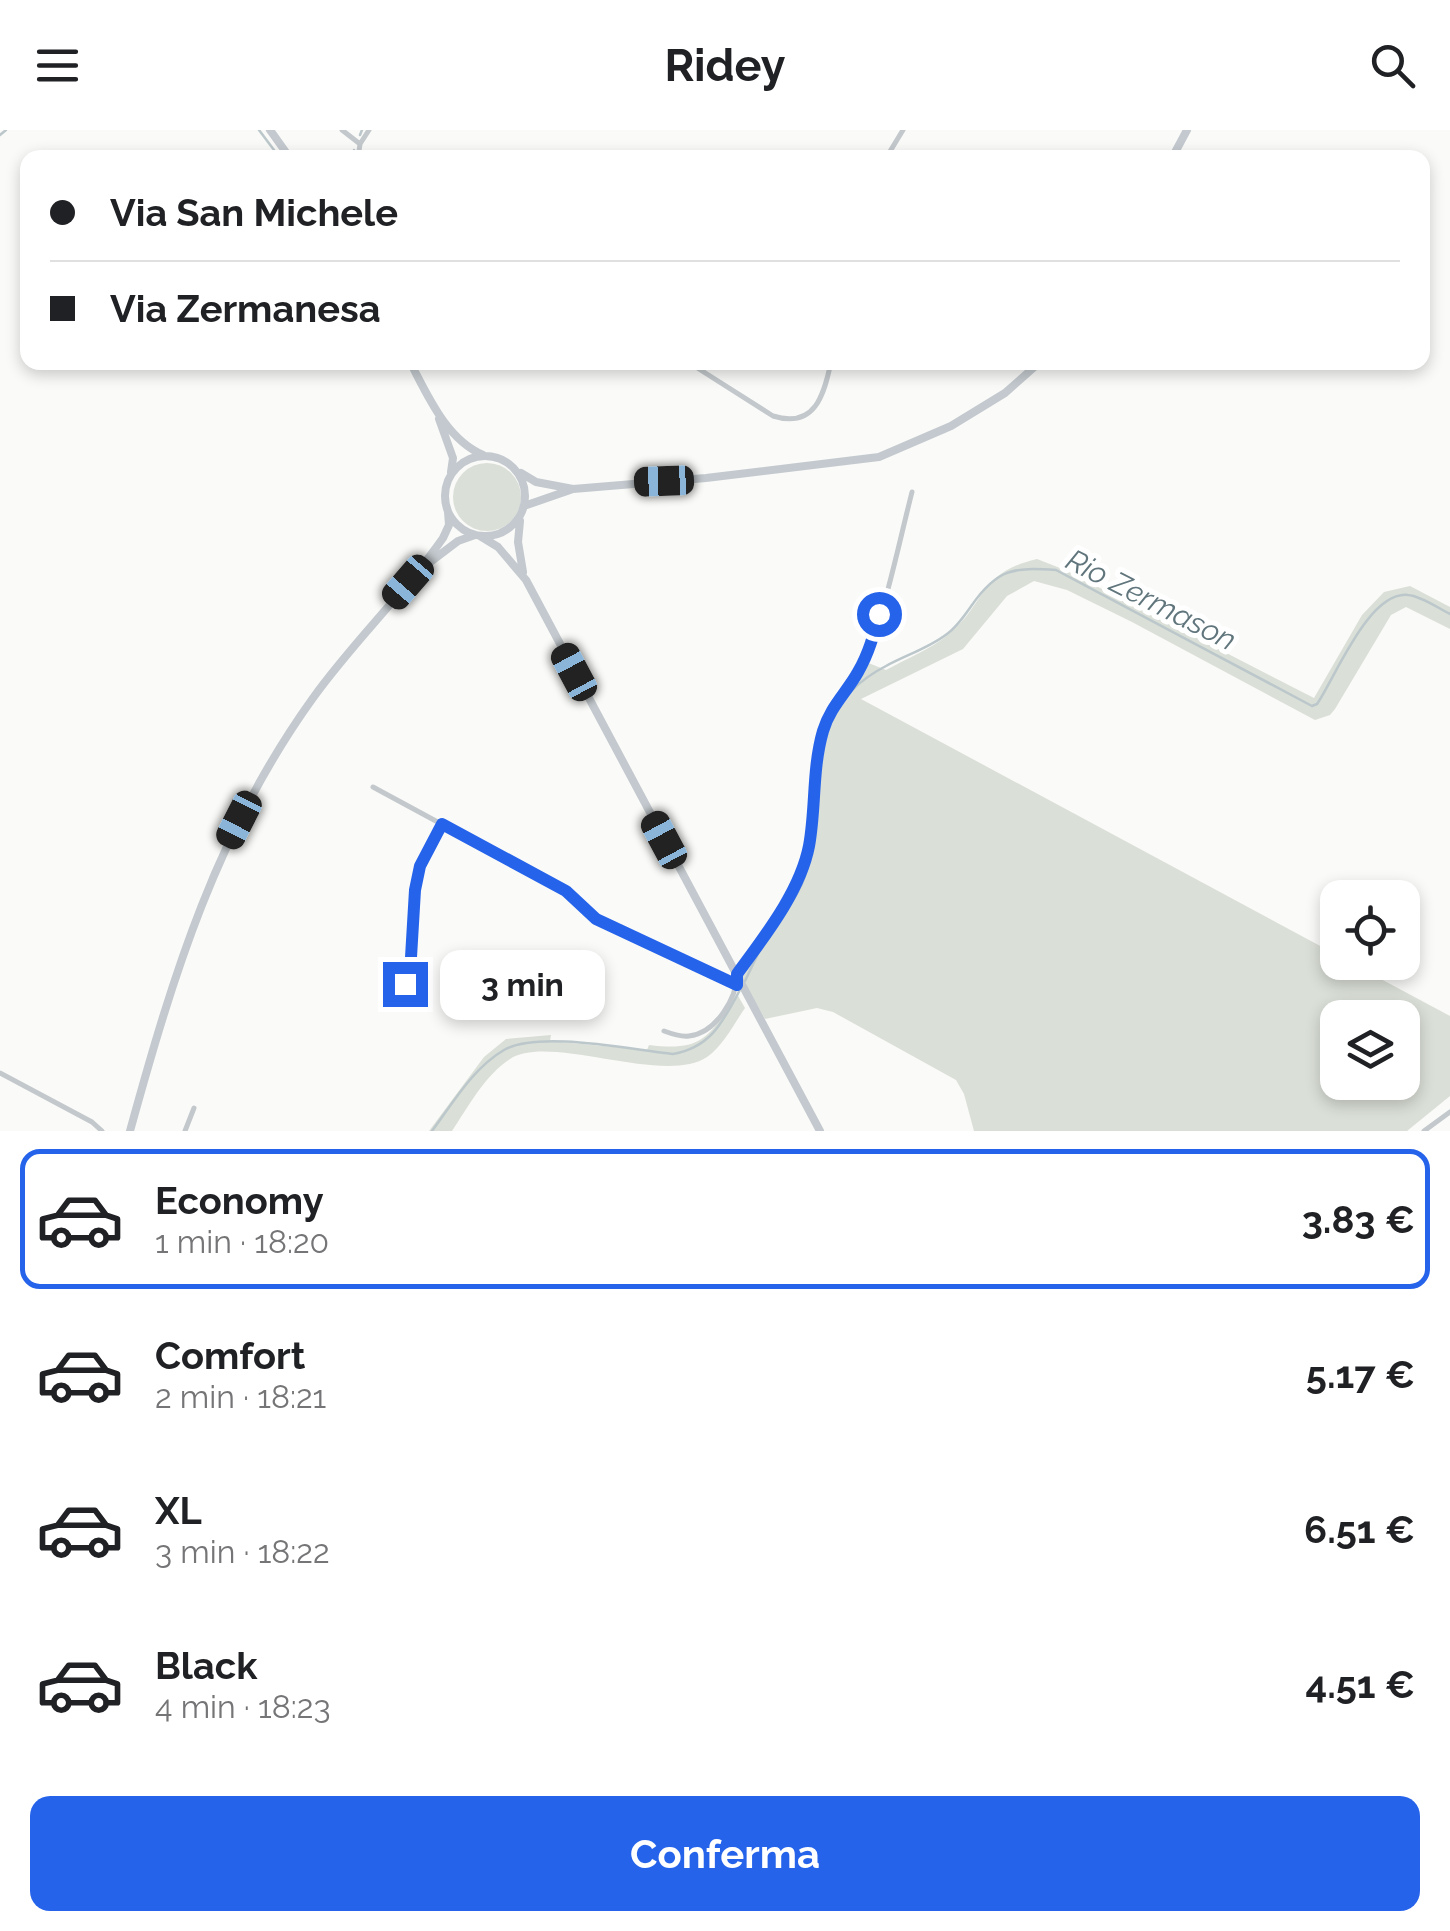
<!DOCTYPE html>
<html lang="it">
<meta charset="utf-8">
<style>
body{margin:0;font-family:Raleway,sans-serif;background:#f2f2f2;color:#202124;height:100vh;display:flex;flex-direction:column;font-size:38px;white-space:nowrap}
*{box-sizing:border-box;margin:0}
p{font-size:32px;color:#757577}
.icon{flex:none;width:55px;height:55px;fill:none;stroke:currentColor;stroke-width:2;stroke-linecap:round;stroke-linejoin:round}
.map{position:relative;height:1001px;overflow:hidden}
.drawer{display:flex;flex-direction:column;background:#fff;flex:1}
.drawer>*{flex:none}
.hud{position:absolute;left:20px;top:20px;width:1410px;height:220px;border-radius:20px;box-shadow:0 5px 15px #0003;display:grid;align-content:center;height:220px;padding:0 30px;background:#fff}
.buttons{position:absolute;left:1320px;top:750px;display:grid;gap:20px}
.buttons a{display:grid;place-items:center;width:100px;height:100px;border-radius:20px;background:#fff;box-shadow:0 5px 15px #0003;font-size:50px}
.end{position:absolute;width:45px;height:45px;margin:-22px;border:12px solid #2563eb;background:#fff;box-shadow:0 0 0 5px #fff}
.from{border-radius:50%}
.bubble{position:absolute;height:70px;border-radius:20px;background:#fff;box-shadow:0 5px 15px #0003;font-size:32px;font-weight:700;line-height:70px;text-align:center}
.car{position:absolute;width:30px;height:60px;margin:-30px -15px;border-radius:12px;box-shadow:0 0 8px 2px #0007;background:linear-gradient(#222 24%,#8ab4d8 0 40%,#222 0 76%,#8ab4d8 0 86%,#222 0)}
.hud b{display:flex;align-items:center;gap:35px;height:95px;font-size:38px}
.hud b+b{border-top:2px solid #e0e0e0}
.hud i{width:25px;height:25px;background:#202124}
ul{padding:18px 0 0;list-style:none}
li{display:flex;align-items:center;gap:30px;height:140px;margin:0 20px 15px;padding:0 10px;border:5px solid transparent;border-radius:20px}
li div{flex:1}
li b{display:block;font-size:38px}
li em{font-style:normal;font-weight:700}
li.current{border-color:#2563eb}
li>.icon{width:90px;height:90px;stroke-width:1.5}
.action{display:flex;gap:20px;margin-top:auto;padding:20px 30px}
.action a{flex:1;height:115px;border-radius:20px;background:#2563eb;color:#fff;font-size:40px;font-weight:700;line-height:115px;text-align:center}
header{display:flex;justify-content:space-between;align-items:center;height:130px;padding:0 30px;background:#fff;font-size:45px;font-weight:700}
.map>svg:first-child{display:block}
.green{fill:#dadfd7;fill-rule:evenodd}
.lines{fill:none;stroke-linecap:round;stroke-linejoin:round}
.stream{stroke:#bbc7cb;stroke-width:2.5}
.minor{stroke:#c3c8cc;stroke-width:5}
.secondary{stroke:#c3c9ce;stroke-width:8}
.route{stroke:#2563eb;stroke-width:12}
.labels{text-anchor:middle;stroke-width:10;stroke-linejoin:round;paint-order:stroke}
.water-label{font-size:30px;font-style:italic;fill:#60757c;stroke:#fff}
</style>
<header><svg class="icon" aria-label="menu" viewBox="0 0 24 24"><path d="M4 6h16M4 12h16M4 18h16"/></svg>Ridey<svg class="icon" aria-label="search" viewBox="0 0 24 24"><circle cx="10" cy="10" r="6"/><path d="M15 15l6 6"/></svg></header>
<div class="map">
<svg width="1450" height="1001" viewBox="0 0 1450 1001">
<rect width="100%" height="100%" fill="#fafaf8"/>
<!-- green -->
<path class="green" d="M453 367a34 34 0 1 1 68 0a34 34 0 1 1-68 0Z
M1037,429l28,11 249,128 48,-83 22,-23 26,-6 40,21v22l-44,-22 -15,8 -56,94 -5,6 -15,5 -183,-98 -65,-32 -33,-9 -27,15 -44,53 -102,50 476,256 1,7 13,1 99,53v80l-43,35h-433l-10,-37 -8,-14 -123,-68 -16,-4 -52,11 -25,-43 69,-118 11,-107 6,-23 40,-66 20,8c20,-11 45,-21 63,-36 38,-32 29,-61 88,-75zM1338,888h64v64h-64z
M737,864l8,14c-11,16 -22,38 -38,49 -43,29 -158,-24 -197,2 -25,16 -42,48 -58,72h-23l55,-74 22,-18 45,-4 -1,6 97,9 2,-5c55,7 60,-9 88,-51z"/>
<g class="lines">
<!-- stream -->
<path class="stream" d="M259,0l21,28
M0,5l6,-5
M360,5l2,-5
M352,28l2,-8
M815,685c6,-65 6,-116 71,-149 20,-11 43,-18 61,-32 10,-7 18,-19 25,-29 25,-36 41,-38 84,-35l256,136 5,-2c19,-28 52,-113 91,-109 13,1 30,13 42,19
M781,786c26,-29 30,-56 33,-93
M745,851l20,-42
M432,1001c21,-28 41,-63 72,-81 35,-20 128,0 169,4 39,-7 50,-33 68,-66"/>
<!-- minor -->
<path class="minor" d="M342,0l18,14 -2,14
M360,14l9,-14
M886,28l17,-28
M688,232l85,54c42,13 51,-21 58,-54
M373,657l192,104 31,28 141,66
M405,854l5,-10 5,-84 5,-23 23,-43
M664,901c8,3 17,6 25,5 27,-3 48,-38 48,-62 27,-37 61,-81 71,-126 9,-40 2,-83 16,-122 10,-29 35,-49 46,-79 18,-49 29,-104 42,-155
M0,943l92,49 10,9
M185,1001l9,-23
M1424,1001l26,-19"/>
<!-- secondary -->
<path class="secondary" d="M270,0l20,28
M1172,28l15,-28
M410,232c18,34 36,77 73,93
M439,289l14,39 -2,14
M445 366a40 40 0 1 1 80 0a40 40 0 1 1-80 0Z
M521,343l15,9 37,7
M524,376l49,-17 133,-11 173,-21 72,-31 54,-33 35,-31
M520,391l-2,21 5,30
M480,406l18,11 28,33 294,551
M429,433l29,-22 17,-6
M130,1001c43,-156 87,-300 183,-433 40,-56 91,-104 130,-160l6,-13 -1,-13"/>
</g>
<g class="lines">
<!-- route -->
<path class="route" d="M405,854l5,-10 5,-84 5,-24 22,-42 124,67 30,28 141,66v-11c27,-37 63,-82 72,-128 7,-38 3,-77 14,-115 7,-24 24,-39 35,-59 11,-19 16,-38 21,-58"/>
</g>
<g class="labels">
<!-- water labels -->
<g class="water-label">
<text transform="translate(1151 470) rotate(27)" y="10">Rio Zermason</text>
</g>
</g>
</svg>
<div class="buttons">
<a><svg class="icon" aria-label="locate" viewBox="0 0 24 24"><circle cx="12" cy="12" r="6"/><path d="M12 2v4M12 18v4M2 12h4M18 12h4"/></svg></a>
<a><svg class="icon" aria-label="layers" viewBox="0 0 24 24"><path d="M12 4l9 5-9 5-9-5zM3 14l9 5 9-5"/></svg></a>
</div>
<i class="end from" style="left:879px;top:484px"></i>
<i class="end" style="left:405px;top:854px"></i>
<div class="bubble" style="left:440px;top:820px;width:165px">3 min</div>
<i class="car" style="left:664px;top:351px;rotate:268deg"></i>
<i class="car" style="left:408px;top:452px;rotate:221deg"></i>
<i class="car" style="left:574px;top:542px;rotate:332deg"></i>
<i class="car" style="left:239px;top:690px;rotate:207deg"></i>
<i class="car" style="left:664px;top:710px;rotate:332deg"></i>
<div class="hud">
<b><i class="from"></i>Via San Michele</b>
<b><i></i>Via Zermanesa</b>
</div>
</div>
<section class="drawer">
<ul>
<li class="current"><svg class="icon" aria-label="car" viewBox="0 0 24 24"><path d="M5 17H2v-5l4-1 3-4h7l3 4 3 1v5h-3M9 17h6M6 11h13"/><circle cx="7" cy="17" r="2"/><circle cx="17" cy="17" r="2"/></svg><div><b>Economy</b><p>1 min · 18:20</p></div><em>3.83 €</em></li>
<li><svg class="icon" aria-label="car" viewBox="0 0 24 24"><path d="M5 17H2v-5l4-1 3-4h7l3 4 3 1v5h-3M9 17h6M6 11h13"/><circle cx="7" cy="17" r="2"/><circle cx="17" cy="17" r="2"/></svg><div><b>Comfort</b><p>2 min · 18:21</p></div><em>5.17 €</em></li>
<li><svg class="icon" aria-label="car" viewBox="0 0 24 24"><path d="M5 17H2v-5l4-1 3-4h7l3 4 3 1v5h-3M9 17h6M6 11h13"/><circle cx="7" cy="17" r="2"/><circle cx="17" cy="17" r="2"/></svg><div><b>XL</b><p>3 min · 18:22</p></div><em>6.51 €</em></li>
<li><svg class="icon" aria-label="car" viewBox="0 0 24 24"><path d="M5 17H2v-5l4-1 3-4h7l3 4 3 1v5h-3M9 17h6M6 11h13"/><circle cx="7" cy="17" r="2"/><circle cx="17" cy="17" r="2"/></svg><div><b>Black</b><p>4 min · 18:23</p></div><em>4.51 €</em></li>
</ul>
<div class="action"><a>Conferma</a></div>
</section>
